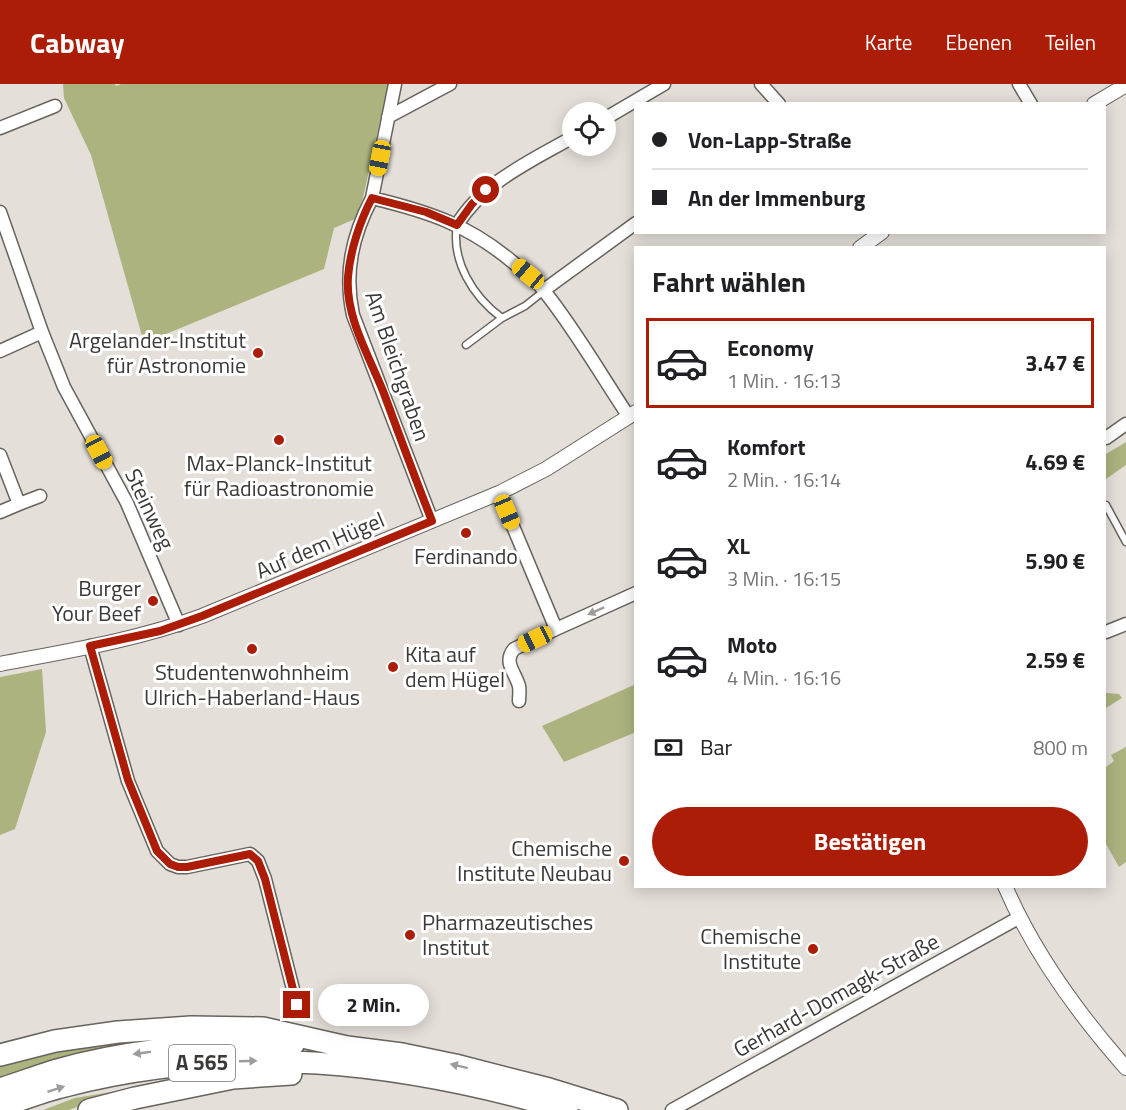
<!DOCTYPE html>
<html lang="de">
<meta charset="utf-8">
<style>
body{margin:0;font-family:"Titillium Web",sans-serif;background:#f2f2f2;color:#202124;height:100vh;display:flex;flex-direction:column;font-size:22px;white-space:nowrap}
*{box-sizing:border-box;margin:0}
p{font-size:20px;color:#757577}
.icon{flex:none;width:33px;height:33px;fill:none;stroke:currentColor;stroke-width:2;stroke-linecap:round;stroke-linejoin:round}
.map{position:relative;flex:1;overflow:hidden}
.panel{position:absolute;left:634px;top:162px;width:472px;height:642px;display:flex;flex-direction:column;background:#fff;border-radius:0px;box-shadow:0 3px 15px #0003}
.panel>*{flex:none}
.banner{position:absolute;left:634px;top:18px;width:472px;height:132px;border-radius:0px;box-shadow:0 3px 15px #0003;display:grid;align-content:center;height:132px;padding:0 18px;background:#fff}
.fabs{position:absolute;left:562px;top:18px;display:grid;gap:12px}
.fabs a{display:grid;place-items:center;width:54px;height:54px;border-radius:50%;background:#fff;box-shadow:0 3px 15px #0003;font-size:30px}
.end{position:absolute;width:27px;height:27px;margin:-14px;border:8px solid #ac1d07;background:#fff;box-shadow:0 0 0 3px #fff}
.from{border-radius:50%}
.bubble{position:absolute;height:42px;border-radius:21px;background:#fff;box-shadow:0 3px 15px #0003;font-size:20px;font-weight:700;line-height:42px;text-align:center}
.car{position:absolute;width:18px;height:36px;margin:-18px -9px;border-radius:8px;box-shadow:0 0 4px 2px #0007;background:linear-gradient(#f5c518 24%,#345 0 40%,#f5c518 0 76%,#345 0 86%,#f5c518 0)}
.banner b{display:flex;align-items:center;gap:21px;height:57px;font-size:22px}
.banner b+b{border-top:2px solid #e0e0e0}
.banner i{width:15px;height:15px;background:#202124}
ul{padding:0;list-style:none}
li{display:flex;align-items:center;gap:18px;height:90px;margin:0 12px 9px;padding:0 6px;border:3px solid transparent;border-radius:0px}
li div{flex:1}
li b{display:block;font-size:22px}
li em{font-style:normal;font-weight:700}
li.active{border-color:#ac1d07}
li>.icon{width:54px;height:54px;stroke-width:1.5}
h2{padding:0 18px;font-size:27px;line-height:72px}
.pay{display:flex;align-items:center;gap:15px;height:66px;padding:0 18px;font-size:22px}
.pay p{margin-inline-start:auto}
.primary-button{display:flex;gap:12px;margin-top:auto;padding:12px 18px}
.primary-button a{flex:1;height:69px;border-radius:36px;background:#ac1d07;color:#fff;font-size:24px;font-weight:700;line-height:69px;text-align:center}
header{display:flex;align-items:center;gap:36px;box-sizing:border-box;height:84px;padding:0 30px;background:#ac1d07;color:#fff}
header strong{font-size:28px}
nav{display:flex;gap:33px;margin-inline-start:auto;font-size:21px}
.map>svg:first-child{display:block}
.green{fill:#adb37e}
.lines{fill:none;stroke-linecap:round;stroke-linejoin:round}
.service-casing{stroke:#67635d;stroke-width:9}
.minor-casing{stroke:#67635d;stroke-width:15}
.tertiary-casing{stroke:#67635d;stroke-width:16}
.motorway-casing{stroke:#67635d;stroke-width:24}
.service{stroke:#fff;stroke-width:6}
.minor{stroke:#fff;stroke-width:12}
.tertiary{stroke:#fff;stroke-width:14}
.motorway{stroke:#fff;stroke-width:21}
.oneway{fill:#9d9c9b}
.route{stroke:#ac1d07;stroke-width:8}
.poi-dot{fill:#ac1d07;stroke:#fff;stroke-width:2}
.labels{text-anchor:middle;stroke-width:6;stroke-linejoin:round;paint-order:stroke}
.shield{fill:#fff;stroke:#767473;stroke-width:1.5}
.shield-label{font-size:21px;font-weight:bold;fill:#3b3937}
.poi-label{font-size:22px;fill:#3b3937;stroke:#fff;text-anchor:end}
.street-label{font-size:22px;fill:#3b3937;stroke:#fff}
</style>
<header>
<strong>Cabway</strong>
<nav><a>Karte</a><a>Ebenen</a><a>Teilen</a></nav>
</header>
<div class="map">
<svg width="1126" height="1026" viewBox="0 0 1126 1026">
<rect width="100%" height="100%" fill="#e4dfd8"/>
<!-- green -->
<path class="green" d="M63,0h52l1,2 5,-2h267l-25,114 -8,21 -21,9 -10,41 -180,74 -53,-188 -27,-57z
M1126,358v23l-20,14v-25z
M42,585l4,63 -31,97 -15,6v-158z
M636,600v48l-72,30 -22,-36z
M1106,609l13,1 3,4 -16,10z
M1126,663v115l-7,5 -13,-23v-77l8,-6 -3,-6z
M166,954l-88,17 -78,23v-13l77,-20z
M171,998l-86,22 -16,6h-26l32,-12z"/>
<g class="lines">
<defs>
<path id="service" d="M457,141c-6,36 16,72 45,93l23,-12 19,-15
M466,261l36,-27
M1106,421l20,37"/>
<path id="minor" d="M395,0l-23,114c-20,38 -28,75 -19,117l79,206
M761,0l18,20
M1019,0l12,20
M388,33l62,-33
M606,34l58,-34
M0,44l55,-22
M372,114c58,14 97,27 143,66 11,8 22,17 30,28 31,39 56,83 84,125
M0,128l42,120 22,55 63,116 52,122
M457,141c26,-43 74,-64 116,-88
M544,206l92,-67
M0,267l42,-19
M1106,354l20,-14
M0,371l19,49 -19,8
M499,409l57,136 -42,20c-11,13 1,23 5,37 1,5 0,10 0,15
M19,420l21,-8
M556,545l80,-36
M1106,548l20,-8
M90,562l38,135 29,70 13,13 8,3h9l63,-13 8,7 7,18 32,126
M672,1026l348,-193"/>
<path id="tertiary" d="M1094,20l32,-19
M860,164l22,-16
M0,580c68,-13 137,-24 202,-48l297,-123 47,-24 90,-57
M1005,802c28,65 75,130 121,182"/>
<path id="motorway" d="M0,971l55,-14 63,-9 73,-5 72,1 84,19 55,7 53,11 94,24 68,21
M0,1005c19,-6 38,-13 57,-19 76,-21 157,-28 236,-25
M0,1023c21,-7 43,-16 65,-21 171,-44 335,-25 502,24
M89,1026l46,-12 98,-20 58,-4"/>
</defs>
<!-- service casing -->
<use href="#service" class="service-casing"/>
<!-- minor casing -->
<use href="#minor" class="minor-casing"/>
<!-- tertiary casing -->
<use href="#tertiary" class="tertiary-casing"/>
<!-- motorway casing -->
<use href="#motorway" class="motorway-casing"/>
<!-- service -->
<use href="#service" class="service"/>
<!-- minor -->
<use href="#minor" class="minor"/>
<!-- tertiary -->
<use href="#tertiary" class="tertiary"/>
<!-- motorway -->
<use href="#motorway" class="motorway"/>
</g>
<!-- one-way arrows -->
<defs><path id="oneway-solid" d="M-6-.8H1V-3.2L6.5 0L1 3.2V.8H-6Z" transform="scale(1.5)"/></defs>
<g class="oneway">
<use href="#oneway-solid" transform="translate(596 527) rotate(156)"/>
<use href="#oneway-solid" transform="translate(142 969) rotate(172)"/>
<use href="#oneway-solid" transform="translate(248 977) rotate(-2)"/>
<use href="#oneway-solid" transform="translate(459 982) rotate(-166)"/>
<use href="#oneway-solid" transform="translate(56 1005) rotate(-18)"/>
</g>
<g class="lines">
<!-- route -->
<path class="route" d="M297,921l-32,-126 -7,-18 -8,-7 -63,13h-9l-8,-3 -13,-13 -29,-71 -38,-134 70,-15 42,-15 230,-95c-17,-43 -33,-87 -49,-130 -14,-35 -38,-75 -35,-114 2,-26 12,-56 24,-79l54,14 31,13 15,-21 14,-14"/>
</g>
<!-- markers -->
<g class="poi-dot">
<circle cx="258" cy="269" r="6"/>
<circle cx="279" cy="356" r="6"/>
<circle cx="466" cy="449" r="6"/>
<circle cx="153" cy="517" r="6"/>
<circle cx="252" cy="565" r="6"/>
<circle cx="393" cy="583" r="6"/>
<circle cx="624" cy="777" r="6"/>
<circle cx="410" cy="851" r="6"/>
<circle cx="813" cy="865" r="6"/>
</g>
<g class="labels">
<!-- shield labels -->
<rect class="shield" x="169" y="961" width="66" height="36" rx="4.5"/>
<g class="shield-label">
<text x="202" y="986">A 565</text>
</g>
<!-- poi labels -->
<g class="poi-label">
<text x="246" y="264">Argelander-Institut<tspan x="246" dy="25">für Astronomie</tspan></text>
<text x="279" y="387" text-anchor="middle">Max-Planck-Institut<tspan x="279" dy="25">für Radioastronomie</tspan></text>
<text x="466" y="480" text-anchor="middle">Ferdinando</text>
<text x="141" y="512">Burger<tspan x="141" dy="25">Your Beef</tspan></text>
<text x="405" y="578" text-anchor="start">Kita auf<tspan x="405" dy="25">dem Hügel</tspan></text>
<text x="252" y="596" text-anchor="middle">Studentenwohnheim<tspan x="252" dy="25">Ulrich-Haberland-Haus</tspan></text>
<text x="612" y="772">Chemische<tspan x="612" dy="25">Institute Neubau</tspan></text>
<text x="422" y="846" text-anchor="start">Pharmazeutisches<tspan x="422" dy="25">Institut</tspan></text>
<text x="801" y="860">Chemische<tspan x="801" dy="25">Institute</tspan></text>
</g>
<!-- street labels -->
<g class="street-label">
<text transform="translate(398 282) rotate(71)" y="8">Am Bleichgraben</text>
<text transform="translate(150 425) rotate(65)" y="8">Steinweg</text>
<text transform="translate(320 461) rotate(-23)" y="8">Auf dem Hügel</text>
<text transform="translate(836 911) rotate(-29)" y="8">Gerhard-Domagk-Straße</text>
</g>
</g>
</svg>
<div class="fabs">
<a><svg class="icon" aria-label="locate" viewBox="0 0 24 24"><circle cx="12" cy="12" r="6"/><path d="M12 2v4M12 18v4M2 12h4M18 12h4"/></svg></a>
</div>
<i class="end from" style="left:486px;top:106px"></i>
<i class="end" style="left:297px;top:921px"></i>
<div class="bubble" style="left:318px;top:900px;width:111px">2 Min.</div>
<i class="car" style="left:380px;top:74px;rotate:191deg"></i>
<i class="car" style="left:528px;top:190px;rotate:310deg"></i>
<i class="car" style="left:99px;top:368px;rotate:152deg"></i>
<i class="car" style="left:507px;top:428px;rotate:157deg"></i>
<i class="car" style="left:535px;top:555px;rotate:245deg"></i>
<div class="banner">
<b><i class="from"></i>Von-Lapp-Straße</b>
<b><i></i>An der Immenburg</b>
</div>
<section class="panel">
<h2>Fahrt wählen</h2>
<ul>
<li class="active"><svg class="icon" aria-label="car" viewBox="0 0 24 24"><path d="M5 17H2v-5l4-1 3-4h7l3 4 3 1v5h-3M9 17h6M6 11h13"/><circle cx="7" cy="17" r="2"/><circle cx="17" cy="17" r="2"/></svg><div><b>Economy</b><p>1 Min. · 16:13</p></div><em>3.47 €</em></li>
<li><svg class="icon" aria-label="car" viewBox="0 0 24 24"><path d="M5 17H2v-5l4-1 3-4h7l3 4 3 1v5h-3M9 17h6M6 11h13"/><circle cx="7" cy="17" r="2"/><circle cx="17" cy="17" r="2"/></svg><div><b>Komfort</b><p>2 Min. · 16:14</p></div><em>4.69 €</em></li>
<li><svg class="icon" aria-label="car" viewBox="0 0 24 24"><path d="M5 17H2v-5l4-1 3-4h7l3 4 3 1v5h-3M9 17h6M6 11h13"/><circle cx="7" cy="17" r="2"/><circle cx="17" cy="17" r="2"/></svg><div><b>XL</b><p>3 Min. · 16:15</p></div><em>5.90 €</em></li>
<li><svg class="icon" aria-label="car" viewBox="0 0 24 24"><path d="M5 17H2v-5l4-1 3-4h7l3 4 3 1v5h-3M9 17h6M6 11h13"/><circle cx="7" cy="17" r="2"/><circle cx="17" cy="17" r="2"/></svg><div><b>Moto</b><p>4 Min. · 16:16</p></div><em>2.59 €</em></li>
</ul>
<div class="pay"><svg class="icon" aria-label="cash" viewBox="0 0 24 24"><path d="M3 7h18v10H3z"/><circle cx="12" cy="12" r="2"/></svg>Bar<p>800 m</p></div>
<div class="primary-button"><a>Bestätigen</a></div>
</section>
</div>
